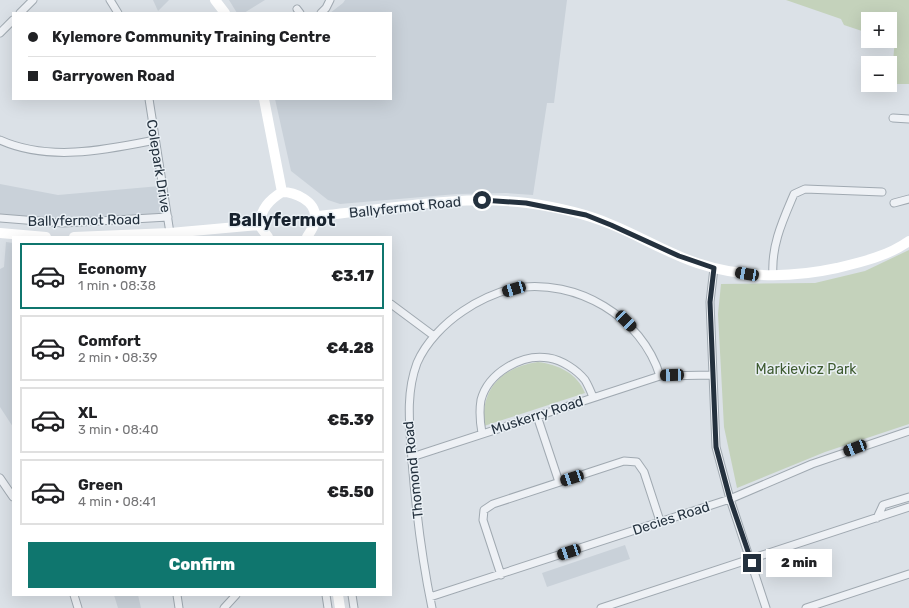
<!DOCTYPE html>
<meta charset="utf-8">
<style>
body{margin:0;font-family:Rubik,sans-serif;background:#f6f6f6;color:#202124;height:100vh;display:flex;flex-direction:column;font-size:15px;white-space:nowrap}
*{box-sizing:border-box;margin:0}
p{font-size:13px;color:#757577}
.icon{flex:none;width:22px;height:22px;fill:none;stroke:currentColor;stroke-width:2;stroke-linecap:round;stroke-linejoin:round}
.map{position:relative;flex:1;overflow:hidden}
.drawer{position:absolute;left:12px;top:236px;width:380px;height:360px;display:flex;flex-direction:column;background:#fff;border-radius:0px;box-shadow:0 4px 16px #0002}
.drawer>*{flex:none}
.hud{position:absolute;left:12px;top:12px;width:380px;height:88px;border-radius:0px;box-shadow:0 4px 16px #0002;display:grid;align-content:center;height:88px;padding:0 16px;background:#fff}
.controls{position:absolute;left:861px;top:12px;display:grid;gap:8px}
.controls a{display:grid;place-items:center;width:36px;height:36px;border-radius:0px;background:#fff;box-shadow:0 4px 16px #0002;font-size:20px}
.end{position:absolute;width:18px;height:18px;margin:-9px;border:5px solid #24313e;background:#fff;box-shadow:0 0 0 2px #fff}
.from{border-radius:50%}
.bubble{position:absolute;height:28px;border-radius:0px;background:#fff;box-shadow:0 4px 16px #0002;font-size:13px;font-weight:800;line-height:28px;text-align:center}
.car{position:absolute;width:12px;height:24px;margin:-12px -6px;border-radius:5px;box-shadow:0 0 3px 1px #0007;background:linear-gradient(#222 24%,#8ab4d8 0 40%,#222 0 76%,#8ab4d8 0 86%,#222 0)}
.hud b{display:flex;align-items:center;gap:14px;height:38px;font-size:15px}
.hud b+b{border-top:1px solid #e0e0e0}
.hud i{width:10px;height:10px;background:#202124}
ul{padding:7px 0 0;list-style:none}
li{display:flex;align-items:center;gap:12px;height:66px;margin:0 8px 6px;padding:0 8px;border:2px solid #e0e0e0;border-radius:0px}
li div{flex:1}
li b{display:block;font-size:15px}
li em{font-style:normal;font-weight:800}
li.selected{border-color:#0f766e}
li>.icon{width:36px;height:36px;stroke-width:1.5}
.primary-button{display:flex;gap:8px;margin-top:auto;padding:8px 16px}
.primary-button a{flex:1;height:46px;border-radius:0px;background:#0f766e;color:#fff;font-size:16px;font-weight:800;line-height:46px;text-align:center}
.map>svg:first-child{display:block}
.built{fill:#c9d1d9}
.green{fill:#c4d2bb}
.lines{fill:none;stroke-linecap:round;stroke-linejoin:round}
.street-casing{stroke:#a0a9b1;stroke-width:9}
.street{stroke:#eef1f5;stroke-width:7}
.secondary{stroke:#fff;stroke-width:10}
.route{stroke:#24313e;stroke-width:5}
.labels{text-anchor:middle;stroke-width:3;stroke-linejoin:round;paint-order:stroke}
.street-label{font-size:14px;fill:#24313e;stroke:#eaf0f5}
.park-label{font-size:14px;fill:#3e5b30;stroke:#eaf0f5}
.district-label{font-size:18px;font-weight:bold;fill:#17222e;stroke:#eaf0f5}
</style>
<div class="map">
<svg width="909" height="608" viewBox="0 0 909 608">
<rect width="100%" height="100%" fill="#dbe1e7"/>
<!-- built -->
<path class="built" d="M153,0h16l-11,11z
M229,0h36l-21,13h-7z
M345,0h222l-13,103h-7l-14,92 -27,-2 -49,1 -117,10 -12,-4 -37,-29 -16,-72h116v-86h-61l13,-10z
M0,184l58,11 102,-9 4,29 -110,5 -54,-4z
M6,242l7,1v184l-13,-20v-138l4,-2z
M625,545l5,14 -83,28 -5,-14z
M114,595h24l3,13h-23z"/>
<!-- green -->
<path class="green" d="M786,0h123v84h-18l4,-45 -5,-1v-19h-22v14l-24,-8 -3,-6z
M909,250v174l-84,28 -88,36 -13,-61 -6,-113 3,-30 94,-1 50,-12z
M538,362c21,3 39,11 47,31l-101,33c-3,-38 18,-59 54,-64z"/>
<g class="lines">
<defs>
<path id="street" d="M110,0l8,13
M297,9l3,4
M20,13l13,-13
M321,13l5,-5 4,-8
M0,33l13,-13
M149,99l21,134
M893,118l16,1
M0,140c49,22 105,10 155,0
M894,203l15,-4
M0,218l63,5 105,-6
M714,268l-4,34 6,145 14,52 36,109
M773,275c-2,-30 10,-55 21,-81l11,-5 77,3
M391,304l43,32
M537,416l22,66
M482,433c-2,-11 -3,-21 -1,-33 7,-27 41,-47 68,-42 13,2 28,12 36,22 3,5 6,12 8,17
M412,457l248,-81 52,-1
M0,478l13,19
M877,518l6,-13 26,-8
M501,575l-18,-55 1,-10 9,-6 131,-43 13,1 7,10 16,49
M74,595l4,13
M177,595l2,13
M326,595l2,13
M352,595l2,13
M430,597l300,-98 82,-35 97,-33
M224,608l12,-13
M432,608c-10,-48 -16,-97 -20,-147 -2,-33 -7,-66 5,-98 9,-21 28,-40 46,-52 15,-10 34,-19 52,-23 62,-10 127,29 145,88
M601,608l308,-101
M806,608l103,-34"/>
</defs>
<!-- street casing -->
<use href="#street" class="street-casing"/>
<!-- street -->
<use href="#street" class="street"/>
<!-- secondary -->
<path class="secondary" d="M215,0l10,13
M264,99l18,93
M316,216c69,-6 141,-22 211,-13 29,4 57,10 83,21 30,12 57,29 87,39 45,15 94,15 140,5 25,-6 51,-12 72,-27
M0,233l46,4
M74,237l96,-4 89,-8
M268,237l-9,-12c2,-16 10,-25 23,-33 13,0 33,9 33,24 1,8 -4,15 -8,21
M338,595l2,13"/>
</g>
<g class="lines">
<!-- route -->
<path class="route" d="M482,200l44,3 60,12 25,10 68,31 35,12 -4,34 6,145 14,52 22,64"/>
</g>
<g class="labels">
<!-- street labels -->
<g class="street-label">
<text transform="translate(159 166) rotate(81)" y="5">Colepark Drive</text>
<text transform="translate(405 207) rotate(-6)" y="5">Ballyfermot Road</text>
<text transform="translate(84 220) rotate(-1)" y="5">Ballyfermot Road</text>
<text transform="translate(537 415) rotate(-18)" y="5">Muskerry Road</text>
<text transform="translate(413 470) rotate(-96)" y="5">Thomond Road</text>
<text transform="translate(671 518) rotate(-18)" y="5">Decies Road</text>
</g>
<!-- park labels -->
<g class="park-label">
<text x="806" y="374">Markievicz Park</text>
</g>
<!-- district labels -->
<g class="district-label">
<text x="282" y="226">Ballyfermot</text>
</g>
</g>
</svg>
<div class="controls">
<a>+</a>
<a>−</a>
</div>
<i class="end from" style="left:482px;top:200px"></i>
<i class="end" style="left:752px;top:563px"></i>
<div class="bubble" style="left:766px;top:549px;width:66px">2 min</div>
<i class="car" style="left:747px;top:274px;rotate:280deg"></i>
<i class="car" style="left:514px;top:289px;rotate:254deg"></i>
<i class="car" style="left:626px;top:321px;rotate:135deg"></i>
<i class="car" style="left:672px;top:375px;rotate:268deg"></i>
<i class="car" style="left:855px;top:448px;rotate:249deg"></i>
<i class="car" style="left:572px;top:478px;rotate:252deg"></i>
<i class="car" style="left:569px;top:552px;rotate:252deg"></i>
<div class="hud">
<b><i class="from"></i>Kylemore Community Training Centre</b>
<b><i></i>Garryowen Road</b>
</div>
<section class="drawer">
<ul>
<li class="selected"><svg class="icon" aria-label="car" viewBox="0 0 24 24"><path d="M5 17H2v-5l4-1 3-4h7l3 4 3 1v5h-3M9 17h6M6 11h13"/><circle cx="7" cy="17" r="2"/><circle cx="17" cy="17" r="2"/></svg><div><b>Economy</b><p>1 min · 08:38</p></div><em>€3.17</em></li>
<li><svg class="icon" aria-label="car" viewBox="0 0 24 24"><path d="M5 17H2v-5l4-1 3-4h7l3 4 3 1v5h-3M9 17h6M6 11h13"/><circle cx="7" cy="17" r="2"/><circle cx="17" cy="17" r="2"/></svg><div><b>Comfort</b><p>2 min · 08:39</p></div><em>€4.28</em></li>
<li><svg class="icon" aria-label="car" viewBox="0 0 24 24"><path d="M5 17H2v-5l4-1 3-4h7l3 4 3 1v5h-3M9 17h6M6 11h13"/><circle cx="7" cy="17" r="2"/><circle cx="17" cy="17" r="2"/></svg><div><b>XL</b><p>3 min · 08:40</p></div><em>€5.39</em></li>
<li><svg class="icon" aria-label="car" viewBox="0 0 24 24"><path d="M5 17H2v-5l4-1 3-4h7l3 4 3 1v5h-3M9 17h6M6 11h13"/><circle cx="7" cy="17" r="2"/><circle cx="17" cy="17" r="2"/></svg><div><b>Green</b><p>4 min · 08:41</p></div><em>€5.50</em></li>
</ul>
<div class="primary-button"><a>Confirm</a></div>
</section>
</div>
